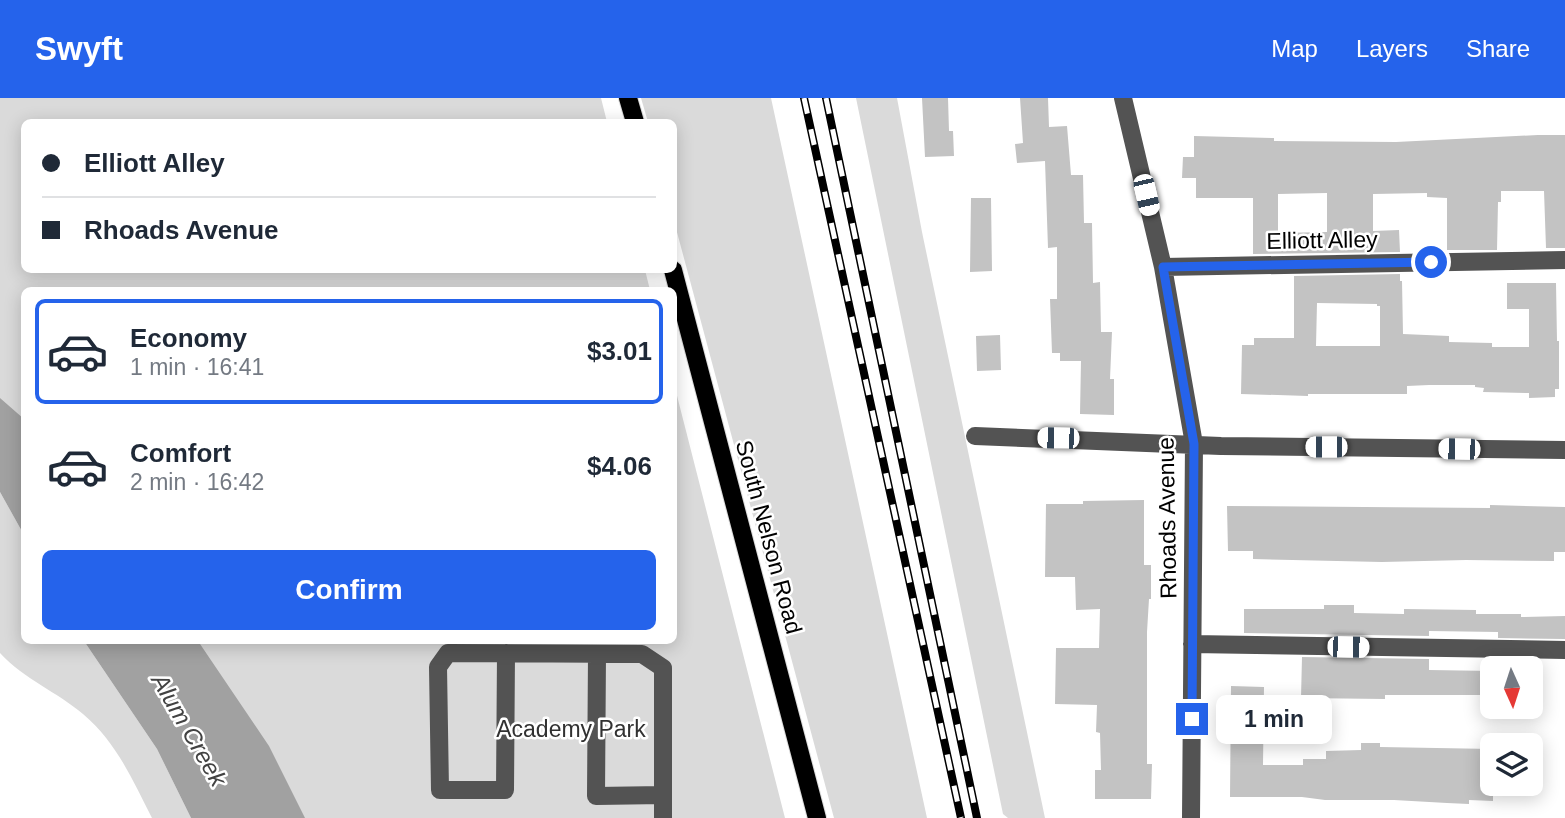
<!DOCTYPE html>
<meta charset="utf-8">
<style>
body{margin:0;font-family:Helvetica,sans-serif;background:#f2f2f3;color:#1f2937;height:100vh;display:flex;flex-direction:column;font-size:26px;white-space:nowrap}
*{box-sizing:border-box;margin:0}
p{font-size:23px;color:#747a83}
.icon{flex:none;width:38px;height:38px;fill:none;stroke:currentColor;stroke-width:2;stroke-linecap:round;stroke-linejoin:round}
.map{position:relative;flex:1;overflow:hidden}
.panel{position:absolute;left:21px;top:189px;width:656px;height:357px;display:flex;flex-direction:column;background:#fff;border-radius:10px;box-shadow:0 4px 18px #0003}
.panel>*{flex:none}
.guide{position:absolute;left:21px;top:21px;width:656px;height:154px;border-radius:10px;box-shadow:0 4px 18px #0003;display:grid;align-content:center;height:154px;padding:0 21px;background:#fff}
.needle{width:46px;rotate:177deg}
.fabs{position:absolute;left:1480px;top:558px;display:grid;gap:14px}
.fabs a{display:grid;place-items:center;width:63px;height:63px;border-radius:10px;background:#fff;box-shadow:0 4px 18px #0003;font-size:35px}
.end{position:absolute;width:32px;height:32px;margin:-16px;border:9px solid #2563eb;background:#fff;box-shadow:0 0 0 4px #fff}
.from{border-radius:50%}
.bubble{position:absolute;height:49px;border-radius:10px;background:#fff;box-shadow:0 4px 18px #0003;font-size:23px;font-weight:600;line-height:49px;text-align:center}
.car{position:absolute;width:21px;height:42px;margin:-21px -10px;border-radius:9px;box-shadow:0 0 5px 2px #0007;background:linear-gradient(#fff 24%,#345 0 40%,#fff 0 76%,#345 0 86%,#fff 0)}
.guide b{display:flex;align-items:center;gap:24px;height:66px;font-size:26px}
.guide b+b{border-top:2px solid #e0e1e3}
.guide i{width:18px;height:18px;background:#1f2937}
ul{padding:12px 0 0;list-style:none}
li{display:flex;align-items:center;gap:21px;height:105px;margin:0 14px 10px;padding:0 7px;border:4px solid transparent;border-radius:10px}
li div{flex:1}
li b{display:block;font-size:26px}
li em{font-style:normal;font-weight:600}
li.selected{border-color:#2563eb}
li>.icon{width:63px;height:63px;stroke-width:1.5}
.cta{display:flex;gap:14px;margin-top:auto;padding:14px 21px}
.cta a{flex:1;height:80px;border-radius:10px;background:#2563eb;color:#fff;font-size:28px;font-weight:600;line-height:80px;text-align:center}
header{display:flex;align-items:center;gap:42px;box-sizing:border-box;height:98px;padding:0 35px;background:#2563eb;color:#fff}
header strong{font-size:33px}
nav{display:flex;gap:38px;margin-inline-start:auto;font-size:24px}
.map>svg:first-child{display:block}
.green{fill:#dadada}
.water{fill:#a1a1a1}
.building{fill:#c3c3c3;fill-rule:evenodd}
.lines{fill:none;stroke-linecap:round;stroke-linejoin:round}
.major-casing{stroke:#dbdbdb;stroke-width:20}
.minor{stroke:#535353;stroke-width:18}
.major{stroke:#000;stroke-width:18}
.rail-casing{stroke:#000;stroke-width:8}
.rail{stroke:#fff;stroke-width:5;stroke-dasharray:16;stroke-linecap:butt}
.route{stroke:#2563eb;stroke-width:9}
.labels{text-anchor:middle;stroke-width:5;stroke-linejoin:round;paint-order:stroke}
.street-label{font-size:23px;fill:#000;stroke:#fff}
.park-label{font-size:23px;fill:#313131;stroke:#fff}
.water-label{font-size:24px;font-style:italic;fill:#424242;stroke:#fff}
</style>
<header>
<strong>Swyft</strong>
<nav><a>Map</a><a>Layers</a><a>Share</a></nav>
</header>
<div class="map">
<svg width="1565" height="720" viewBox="0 0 1565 720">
<rect width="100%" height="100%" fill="#fff"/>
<!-- green -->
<path class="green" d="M0,0h601l6,24h-583v148h621l5,20h-626v178l-24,-30z
M641,0h130l156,720h-93l-160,-597v-99h-26z
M856,0h41l25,134 123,586h-37l-5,-4z
M674,286l111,434h-545l-99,-177 533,-1z
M0,394l24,43v105l60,1 73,108 34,69h-39c-20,-39 -35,-75 -69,-104 -26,-22 -59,-35 -83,-61z"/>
<!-- water -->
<path class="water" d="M0,300l24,21v116l-24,-43z
M84,543h114l71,105 36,72h-114l-34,-69z"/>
<!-- building -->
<path class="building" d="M922,0h26l1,33h4l1,25 -29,1z
M1020,0h28l1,29 18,-1 4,49h12l1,48h8l1,60 7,-1 1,50h11l-2,47h4v36l-34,-1 1,-53h-21v-8h-8l-2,-54h7v-52l-9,1 -3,-87 -28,2 -2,-19 8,-1z
M1538,37h27v113h-19l-2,-57h-43v11h-3l-1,48h-50v-52l-20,-1v-4l-54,1v37l26,-1 1,22 -147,2v-56h-57v-20h-14l1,-21h11v-21l80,2v3l122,1zM1327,95v39l-49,1v-39z
M971,100h20l1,73 -22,1z
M1400,176v7h2l1,53 46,2v6l43,1v4h37v-38h-22v-26h49l1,58h2v48h-4v8l-26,1v-5l-46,-1 1,-4 -9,-1v-2h-46l-22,1v8h-99v2l-67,-2 1,-49h12v-7h40v-62zM1317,205l60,1v2h3v40h-64z
M1000,237l1,35 -24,1 -1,-35z
M1144,402v65h7v34h-2l-2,33v132h5l-1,35h-56v-29h6l-1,-37 -4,-1 1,-27 -42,-1 1,-56h43l1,-39 -24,1 -1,-33h-30l1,-73h37v-3z
M1490,407l75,2v45h-11v9l-88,-1 -84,2 -129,-3v-8h-25l-1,-45 263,2z
M1324,507h30v8l50,1v-5l72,1v4h45v3l44,-1v23l-67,-1v-6l-69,-1v5l-185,-3v-24h80z
M1302,559l127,2v11l64,1v24h-108v4l-84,-1z
M1231,588l33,1 -1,78h40v-6h23v-8l35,-1v-7h19v4l113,2v52l-24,-1v4l-22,-1 -53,-3h-69l-23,-3h-72z"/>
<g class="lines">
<defs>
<path id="major" d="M628,0l7,24
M673,172l144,548"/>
</defs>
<!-- major casing -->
<use href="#major" class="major-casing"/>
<!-- minor -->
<path class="minor" d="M1123,0l40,169 31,177 -3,374
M1163,169l402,-7
M975,338l246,10 344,4
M1192,546l373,6
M506,555l-1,137h-65l-2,-123 10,-14 194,1 21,14v150
M597,556l-1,142 67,-1"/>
<!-- major -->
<use href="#major" class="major"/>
<defs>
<path id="rail" d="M804,0l157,720
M826,0l151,720"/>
</defs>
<!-- rail casing -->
<use href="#rail" class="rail-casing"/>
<!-- rail -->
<use href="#rail" class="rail"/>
</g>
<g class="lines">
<!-- route -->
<path class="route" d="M1192,621l2,-275 -31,-177 268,-5"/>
</g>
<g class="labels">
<!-- street labels -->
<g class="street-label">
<text transform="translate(1322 142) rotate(-1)" y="8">Elliott Alley</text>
<text transform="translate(1167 420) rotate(-91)" y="8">Rhoads Avenue</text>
<text transform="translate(769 439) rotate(75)" y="8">South Nelson Road</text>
</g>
<!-- park labels -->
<g class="park-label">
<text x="571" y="639">Academy Park</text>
</g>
<!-- water labels -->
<g class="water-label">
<text transform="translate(189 632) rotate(60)" y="8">Alum Creek</text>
</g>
</g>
</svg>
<div class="fabs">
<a><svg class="needle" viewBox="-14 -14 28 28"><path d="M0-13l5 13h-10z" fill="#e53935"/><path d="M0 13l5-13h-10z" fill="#747a83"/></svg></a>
<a><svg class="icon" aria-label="layers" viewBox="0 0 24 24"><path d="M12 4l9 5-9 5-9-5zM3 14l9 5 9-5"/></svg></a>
</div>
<i class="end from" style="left:1431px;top:164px"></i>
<i class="end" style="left:1192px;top:621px"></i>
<div class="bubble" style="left:1216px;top:597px;width:116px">1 min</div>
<i class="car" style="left:1146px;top:97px;rotate:167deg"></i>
<i class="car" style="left:1058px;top:340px;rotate:271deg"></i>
<i class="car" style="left:1326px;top:349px;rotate:270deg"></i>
<i class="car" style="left:1459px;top:351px;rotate:271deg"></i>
<i class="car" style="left:1348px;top:549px;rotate:91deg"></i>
<div class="guide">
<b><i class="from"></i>Elliott Alley</b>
<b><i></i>Rhoads Avenue</b>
</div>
<section class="panel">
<ul>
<li class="selected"><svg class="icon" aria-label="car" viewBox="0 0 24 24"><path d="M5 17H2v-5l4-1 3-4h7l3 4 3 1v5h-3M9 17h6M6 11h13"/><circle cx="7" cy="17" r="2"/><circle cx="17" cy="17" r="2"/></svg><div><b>Economy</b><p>1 min · 16:41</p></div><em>$3.01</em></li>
<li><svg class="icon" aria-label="car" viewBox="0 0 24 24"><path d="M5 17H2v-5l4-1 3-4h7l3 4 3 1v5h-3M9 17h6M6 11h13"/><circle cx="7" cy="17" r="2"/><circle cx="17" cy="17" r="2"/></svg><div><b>Comfort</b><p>2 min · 16:42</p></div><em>$4.06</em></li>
</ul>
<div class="cta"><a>Confirm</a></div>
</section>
</div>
